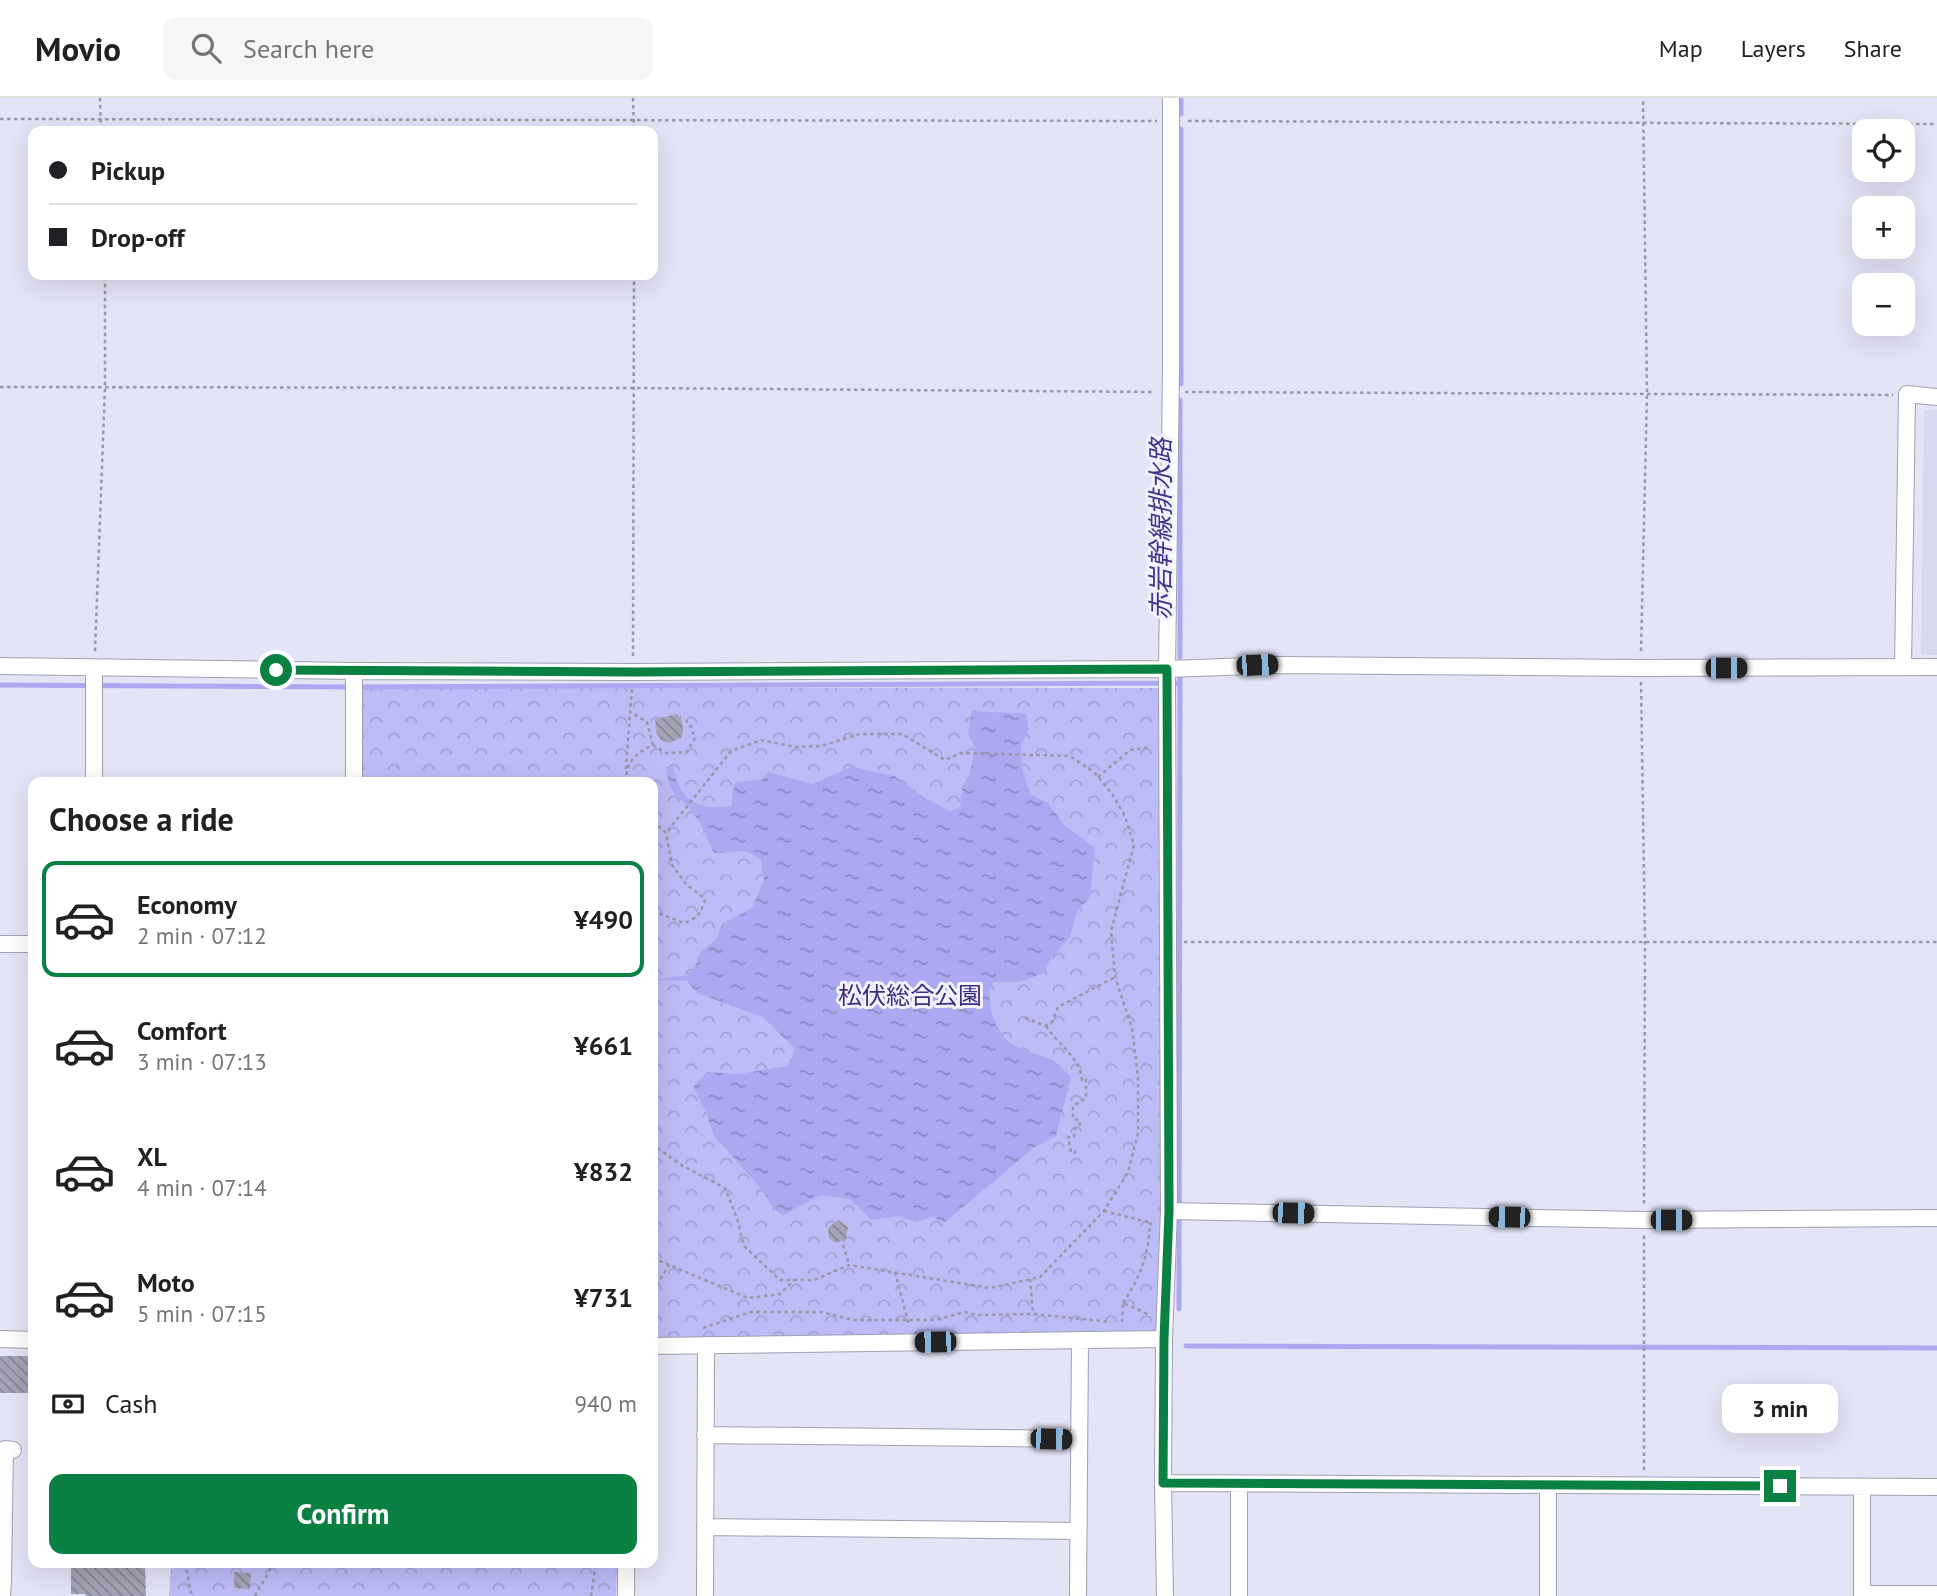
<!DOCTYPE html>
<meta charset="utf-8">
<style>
body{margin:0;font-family:"PT Sans","Noto Sans JP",sans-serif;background:#f6f6f6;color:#202124;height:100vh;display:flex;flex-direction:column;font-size:26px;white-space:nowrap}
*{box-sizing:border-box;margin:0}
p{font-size:23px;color:#757577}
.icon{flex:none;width:38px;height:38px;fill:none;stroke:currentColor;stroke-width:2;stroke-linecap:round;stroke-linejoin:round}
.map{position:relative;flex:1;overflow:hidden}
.panel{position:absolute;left:28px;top:679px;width:630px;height:791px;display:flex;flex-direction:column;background:#fff;border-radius:14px;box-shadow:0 7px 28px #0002}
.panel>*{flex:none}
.guide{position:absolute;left:28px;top:28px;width:630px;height:154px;border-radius:14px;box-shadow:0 7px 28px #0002;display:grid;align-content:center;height:154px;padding:0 21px;background:#fff}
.buttons{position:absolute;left:1852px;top:21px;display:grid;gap:14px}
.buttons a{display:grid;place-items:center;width:63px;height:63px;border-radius:14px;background:#fff;box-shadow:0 7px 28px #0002;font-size:35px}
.end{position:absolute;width:32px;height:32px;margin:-16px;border:9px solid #0b8043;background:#fff;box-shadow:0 0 0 4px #fff}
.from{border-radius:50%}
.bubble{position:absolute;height:49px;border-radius:14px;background:#fff;box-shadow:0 7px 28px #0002;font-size:23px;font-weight:700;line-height:49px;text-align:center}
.car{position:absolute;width:21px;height:42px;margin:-21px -10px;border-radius:9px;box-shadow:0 0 5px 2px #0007;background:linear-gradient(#222 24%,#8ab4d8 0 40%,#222 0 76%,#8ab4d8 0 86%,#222 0)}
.guide b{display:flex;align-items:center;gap:24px;height:66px;font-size:26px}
.guide b+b{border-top:2px solid #e0e0e0}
.guide i{width:18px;height:18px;background:#202124}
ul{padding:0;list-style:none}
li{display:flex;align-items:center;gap:21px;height:116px;margin:0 14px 10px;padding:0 7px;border:4px solid transparent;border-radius:14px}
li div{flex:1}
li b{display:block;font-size:26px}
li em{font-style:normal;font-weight:700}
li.active{border-color:#0b8043}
li>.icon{width:63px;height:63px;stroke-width:1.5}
h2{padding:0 21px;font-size:32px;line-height:84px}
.pay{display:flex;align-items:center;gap:18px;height:77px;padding:0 21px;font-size:26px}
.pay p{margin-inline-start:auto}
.primary-button{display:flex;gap:14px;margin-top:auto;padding:14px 21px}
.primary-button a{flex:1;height:80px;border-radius:14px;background:#0b8043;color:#fff;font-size:28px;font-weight:700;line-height:80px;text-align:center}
header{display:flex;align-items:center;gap:42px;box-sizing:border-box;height:98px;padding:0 35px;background:#fff;border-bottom:2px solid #e0e0e0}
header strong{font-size:33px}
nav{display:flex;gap:38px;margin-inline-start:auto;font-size:24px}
.search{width:490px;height:63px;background:#f6f6f6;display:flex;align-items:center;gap:18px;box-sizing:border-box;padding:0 24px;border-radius:14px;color:#757577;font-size:26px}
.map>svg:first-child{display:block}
.built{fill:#d8d8f2}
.park{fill:url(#park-crowns)}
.water{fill:url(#water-ripples)}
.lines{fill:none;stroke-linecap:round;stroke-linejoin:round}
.stream{stroke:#aca8f2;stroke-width:5}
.building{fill:url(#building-back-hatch)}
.minor-casing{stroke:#a0a0b1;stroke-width:18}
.path{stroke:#9797a5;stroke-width:2.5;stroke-dasharray:3.5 3.5;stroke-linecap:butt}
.minor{stroke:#fff;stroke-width:16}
.route{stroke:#0b8043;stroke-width:9}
.labels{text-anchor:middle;stroke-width:6;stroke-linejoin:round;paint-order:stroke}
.park-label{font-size:24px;fill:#3c2d81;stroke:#f2f2fd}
.water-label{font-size:26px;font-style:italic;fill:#43358a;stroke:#f2f2fd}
</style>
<header>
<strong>Movio</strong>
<div class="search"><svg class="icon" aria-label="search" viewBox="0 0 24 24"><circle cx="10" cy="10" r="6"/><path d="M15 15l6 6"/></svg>Search here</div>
<nav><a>Map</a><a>Layers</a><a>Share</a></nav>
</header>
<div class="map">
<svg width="1937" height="1498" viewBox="0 0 1937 1498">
<defs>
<pattern id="park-crowns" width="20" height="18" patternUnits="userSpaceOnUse" patternTransform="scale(1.75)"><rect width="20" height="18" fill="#bdbcf7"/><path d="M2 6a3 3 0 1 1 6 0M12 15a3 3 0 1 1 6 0" fill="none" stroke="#a2a1d4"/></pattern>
<pattern id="water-ripples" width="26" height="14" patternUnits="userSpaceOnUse" patternTransform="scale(1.75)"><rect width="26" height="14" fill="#aca8f2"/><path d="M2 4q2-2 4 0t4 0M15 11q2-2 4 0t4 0" fill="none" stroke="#8c88c4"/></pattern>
<pattern id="building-back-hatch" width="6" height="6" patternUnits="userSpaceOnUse" patternTransform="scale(1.75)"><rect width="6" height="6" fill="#a4a4b6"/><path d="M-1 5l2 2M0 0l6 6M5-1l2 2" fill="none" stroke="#858594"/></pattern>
</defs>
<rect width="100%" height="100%" fill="#e4e4f7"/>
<!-- built -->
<path class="built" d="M1924,312h13v245h-16z"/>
<!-- park -->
<path class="park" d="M362,589l805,1 -6,646 -508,7v-559h-291z
M171,1465h446l-1,33h-447z"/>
<!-- water -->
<path class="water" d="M972,613l54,3 2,16 -7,15 1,24 9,26 17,8 16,22 31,23 -5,48 -14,18 -6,23 -21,24 -5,12 -25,9h-26c-9,17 1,47 16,60 12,10 32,12 46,20 6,4 11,10 16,15l-15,59 -21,11 -90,75 -14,-5 -15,5 -17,-6 -28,4 -21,-21 -28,-4 -39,20 -9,-6 -15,-23 -45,-50 -8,-24 -13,-25 14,-15 31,2 50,-8 7,-17 -32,-32 -66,-24 -10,-12 -34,-1 31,-4 10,-7 6,-16 16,-14 7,-16 29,-15 12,-28 -3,-20c-19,-15 -26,-6 -47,-7 -7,-13 -12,-29 -21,-40 -16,-21 -24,-16 -27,-47l7,1c7,34 25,44 58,39l4,-24 27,-2 6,-8 44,12 40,-17 23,5 19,4 33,23 23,12 10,-4 2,-19 8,-15 5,-26 -7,-13z"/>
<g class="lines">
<!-- stream -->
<path class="stream" d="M1181,16v-16
M1181,286v-255
M1180,559v-257
M0,587l362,2 817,-4
M1179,1211l1,-635
M1186,1248l751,2"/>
</g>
<!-- building -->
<path class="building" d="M678,616v3l3,-1 2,14 -2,8 -12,5 -8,-3 -5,-8 -1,-13z
M838,1122l10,7 -2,12 -10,4 -7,-5 -1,-10z
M0,1258h33v37h-33z
M71,1465h74l1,33h-61v-2h-14z
M234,1474l17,1 -1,16 -16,-1z"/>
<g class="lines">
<defs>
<path id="minor" d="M0,568l354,5 279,1 534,-3 112,-4 362,3 296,-1
M1903,569l4,-273 30,3
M354,573v111
M94,684v-114
M0,846h33
M1169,1113l475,9 293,-2
M0,1241l33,1
M653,1248l511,-7
M705,1337l373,4
M1163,1385l774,4
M0,1413l4,1 -1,68
M4,1414l1,-63 8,1
M705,1429l373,4
M0,1482h3l-1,16
M1862,1496h75
M626,1498v-33
M705,1498l1,-251
M1078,1498l2,-256
M1165,1498l-2,-113 1,-144 5,-128 -2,-542 4,-301v-270
M1239,1498v-112
M1548,1498v-111
M1862,1498v-109"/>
</defs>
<!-- minor casing -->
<use href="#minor" class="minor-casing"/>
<!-- path -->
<path class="path" d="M100,0l1,33
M633,0l1,33
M0,21l1157,2
M1188,23l749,3
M0,289l634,1 520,4
M1185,294l708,3
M95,553l10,-264v-112
M1641,553l6,-258 -4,-295
M633,558l1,-381
M1641,584l4,259 -1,263
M653,647l13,8 21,-1 8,-14 -5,-14 -4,-3
M626,671l4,-56
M1098,679l32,-27 21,-3
M626,684c0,-21 9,-28 27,-37l-6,-23 -17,-10 2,-24
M653,723l13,12 65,-82 30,-11 35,7 25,-1 39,-12h42l43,26 16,-7 109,3 25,17 17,21 13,22 9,29 -23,86 4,46 17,51 6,49v56l-10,39 -24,39 -64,66 -50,11 -141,-23 -35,15h-34l-36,-34 -7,-28 -12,-30 -42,-22 -30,-21
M653,813l31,12c14,-5 17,-10 21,-24l-19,-15 -14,-19 -6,-32
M1184,844h753
M1025,920l21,8 6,-4 6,-15 57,-30
M1046,928c12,19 34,31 36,54l4,-1v19l-13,8v13l6,1 1,5 -5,3 -1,9h-6l3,15 4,-1v5
M1104,1113l48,12
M843,1147l6,20
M653,1160l95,40 32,-4 14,-14
M895,1174l14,53
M1030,1181l3,35
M653,1193l16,-26
M1123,1205c18,-28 25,-46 27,-80
M1122,1224l1,-19 27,12
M703,1230l48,-16h71l31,8h82l30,-8 11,3 57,-1 78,8
M1644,1372v-235
M185,1465l7,33
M255,1498l19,-33
M591,1498l5,-33"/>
<!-- minor -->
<use href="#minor" class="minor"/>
</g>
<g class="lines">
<!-- route -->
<path class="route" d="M276,572l357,2 534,-3 2,542 -5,128 -1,144 617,3"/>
</g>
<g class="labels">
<!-- park labels -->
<g class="park-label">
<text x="910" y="906">松伏総合公園</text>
</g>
<!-- water labels -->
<g class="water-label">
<text transform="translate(1161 431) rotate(-90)" y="9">赤岩幹線排水路</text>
</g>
</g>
</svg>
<div class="buttons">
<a><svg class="icon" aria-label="locate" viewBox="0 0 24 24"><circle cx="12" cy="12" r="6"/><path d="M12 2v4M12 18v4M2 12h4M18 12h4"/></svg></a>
<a>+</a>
<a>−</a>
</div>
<i class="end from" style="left:276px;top:572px"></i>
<i class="end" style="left:1780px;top:1388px"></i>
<div class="bubble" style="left:1722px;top:1286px;width:116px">3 min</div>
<i class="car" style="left:1257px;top:567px;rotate:88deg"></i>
<i class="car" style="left:1726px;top:570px;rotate:90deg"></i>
<i class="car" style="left:1293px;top:1115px;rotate:91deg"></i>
<i class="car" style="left:1509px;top:1119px;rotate:271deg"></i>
<i class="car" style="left:1671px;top:1122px;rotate:90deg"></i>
<i class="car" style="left:935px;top:1244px;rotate:269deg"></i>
<i class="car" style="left:1051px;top:1341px;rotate:91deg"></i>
<div class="guide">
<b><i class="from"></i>Pickup</b>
<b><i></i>Drop-off</b>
</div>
<section class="panel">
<h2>Choose a ride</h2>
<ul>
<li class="active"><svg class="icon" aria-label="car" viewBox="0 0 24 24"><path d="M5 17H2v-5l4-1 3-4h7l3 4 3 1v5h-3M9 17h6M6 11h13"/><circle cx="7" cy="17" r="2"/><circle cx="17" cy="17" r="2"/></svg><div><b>Economy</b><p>2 min · 07:12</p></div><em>¥490</em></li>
<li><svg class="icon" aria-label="car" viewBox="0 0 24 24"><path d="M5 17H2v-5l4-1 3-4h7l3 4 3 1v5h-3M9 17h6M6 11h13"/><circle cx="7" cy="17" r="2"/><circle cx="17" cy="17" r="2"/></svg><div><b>Comfort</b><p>3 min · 07:13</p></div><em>¥661</em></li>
<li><svg class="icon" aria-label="car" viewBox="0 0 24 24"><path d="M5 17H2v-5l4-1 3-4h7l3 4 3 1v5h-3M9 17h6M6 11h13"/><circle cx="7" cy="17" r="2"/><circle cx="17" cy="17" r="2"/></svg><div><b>XL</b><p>4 min · 07:14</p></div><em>¥832</em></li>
<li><svg class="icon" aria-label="car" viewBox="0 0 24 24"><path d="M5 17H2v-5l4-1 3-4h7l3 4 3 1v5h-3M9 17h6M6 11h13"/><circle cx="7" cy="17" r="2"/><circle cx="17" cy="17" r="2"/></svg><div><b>Moto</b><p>5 min · 07:15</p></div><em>¥731</em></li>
</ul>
<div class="pay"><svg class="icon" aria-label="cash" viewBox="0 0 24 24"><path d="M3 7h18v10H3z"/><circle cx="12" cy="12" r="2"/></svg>Cash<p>940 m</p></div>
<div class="primary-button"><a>Confirm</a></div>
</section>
</div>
